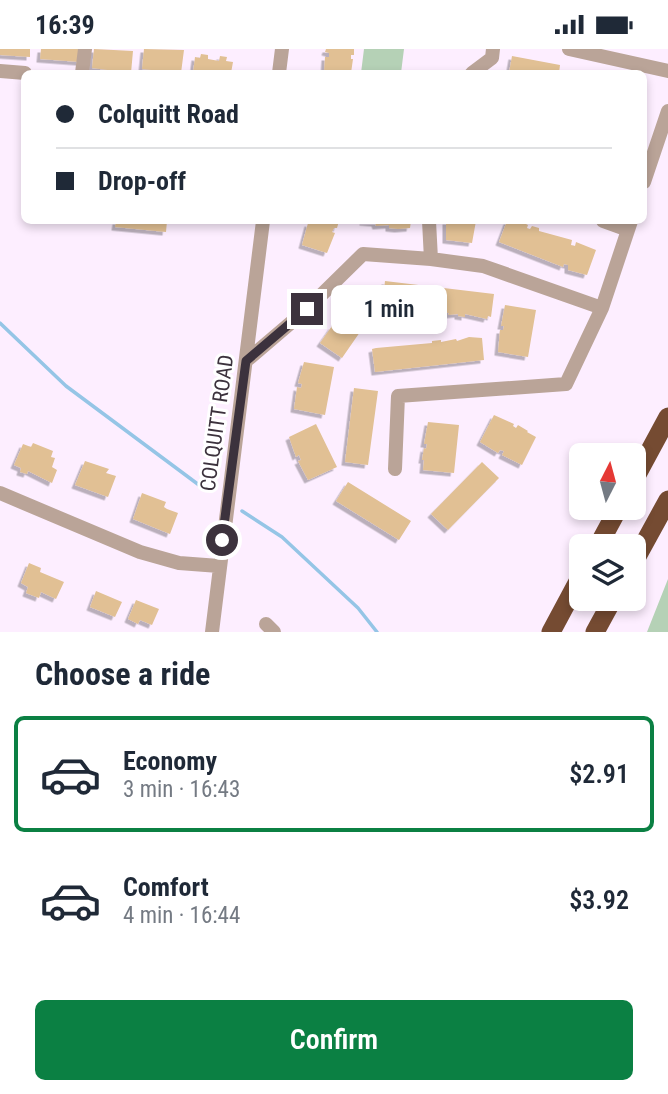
<!DOCTYPE html>
<meta charset="utf-8">
<style>
body{margin:0;font-family:"Roboto Condensed",sans-serif;background:#f6f6f7;color:#1f2937;height:100vh;display:flex;flex-direction:column;font-size:26px;white-space:nowrap}
*{box-sizing:border-box;margin:0}
p{font-size:23px;color:#747a83}
.icon{flex:none;width:38px;height:38px;fill:none;stroke:currentColor;stroke-width:2;stroke-linecap:round;stroke-linejoin:round}
.map{position:relative;height:583px;overflow:hidden}
.side{display:flex;flex-direction:column;background:#fff;flex:1}
.side>*{flex:none}
.banner{position:absolute;left:21px;top:21px;width:626px;height:154px;border-radius:10px;box-shadow:0 4px 10px #0003;display:grid;align-content:center;height:154px;padding:0 35px;background:#fff}
.needle{width:46px;rotate:6deg}
.tools{position:absolute;left:569px;top:394px;display:grid;gap:14px}
.tools a{display:grid;place-items:center;width:77px;height:77px;border-radius:10px;background:#fff;box-shadow:0 4px 10px #0003;font-size:35px}
.end{position:absolute;width:32px;height:32px;margin:-16px;border:9px solid #3c323d;background:#fff;box-shadow:0 0 0 4px #fff}
.from{border-radius:50%}
.bubble{position:absolute;height:49px;border-radius:10px;background:#fff;box-shadow:0 4px 10px #0003;font-size:23px;font-weight:600;line-height:49px;text-align:center}
.banner b{display:flex;align-items:center;gap:24px;height:66px;font-size:26px}
.banner b+b{border-top:2px solid #e0e1e3}
.banner i{width:18px;height:18px;background:#1f2937}
ul{padding:0;list-style:none}
li{display:flex;align-items:center;gap:21px;height:116px;margin:0 14px 10px;padding:0 21px;border:4px solid transparent;border-radius:10px}
li div{flex:1}
li b{display:block;font-size:26px}
li em{font-style:normal;font-weight:600}
li.active{border-color:#0b8043}
li>.icon{width:63px;height:63px;stroke-width:1.5}
h2{padding:0 35px;font-size:32px;line-height:84px}
.action{display:flex;gap:14px;margin-top:auto;padding:14px 35px}
.action a{flex:1;height:80px;border-radius:10px;background:#0b8043;color:#fff;font-size:28px;font-weight:600;line-height:80px;text-align:center}
.status{display:flex;justify-content:space-between;align-items:center;height:49px;padding:0 35px;background:#fff;direction:ltr}
.status svg{height:19px;fill:currentColor}
.map>svg:first-child{display:block}
.green{fill:#b5d1b6}
.lines{fill:none;stroke-linecap:round;stroke-linejoin:round}
.stream{stroke:#95c5e6;stroke-width:3.5}
.building{fill:#e1c094;filter:url(#shadow)}
.minor{stroke:#baa498;stroke-width:14}
.highway{stroke:#754b32;stroke-width:19}
.route{stroke:#3c323d;stroke-width:9}
.labels{text-anchor:middle;stroke-width:6;stroke-linejoin:round;paint-order:stroke}
.street-label{font-size:21px;fill:#3c323d;stroke:#fff}
</style>
<div class="status"><b>16:39</b><svg viewBox="0 0 49 12"><path d="M0 12V9h3v3zM5 12V6h3v6zM10 12V3h3v9zM15 12V0h3v12zM26 1h20v11H26zM47 4h2v5h-2z"/></svg></div>
<div class="map">
<svg width="668" height="583" viewBox="0 0 668 583">
<defs>
<filter id="shadow"><feDropShadow dx="-3.5" dy="3.5" stdDeviation="0" flood-color="#0004"/></filter>
</defs>
<rect width="100%" height="100%" fill="#fdeeff"/>
<!-- green -->
<path class="green" d="M364,0h40l-3,24h-40z
M668,530v53h-21z"/>
<g class="lines">
<!-- stream -->
<path class="stream" d="M0,274l66,63 137,102
M242,462l40,26 76,71 19,24"/>
</g>
<!-- building -->
<path class="building" d="M0,0h30v8l-30,-2z
M41,0h40l-1,13 -40,-3z
M94,0l39,2 -2,22 -39,-5z
M144,0l40,1 -3,23 -39,-4z
M326,0h28v6h-3v4h2l-2,14h-27l1,-16h4v-4l-4,-1z
M201,5l7,1v4l11,2 1,-5 7,1 -1,4 7,1 -2,11h-38l2,-16 5,1z
M512,7l48,9 -1,8h-50z
M116,172h51l-1,11 -51,-5z
M313,172h26l-2,7h-3l-2,4 3,1 -8,20 -25,-8 6,-22 4,1z
M363,172h48l-1,7 -12,1 -9,-1v-3l-13,1 -1,-3 -12,-1z
M446,172h30l-4,22 -26,-3z
M507,172h13l8,4 -1,3 3,1 2,-3 7,2v3l33,9 -1,5 4,1 1,-4 20,8 -9,25 -19,-5v-5l-4,-1 -1,3 -64,-25z
M385,232l109,13 -3,23 -3,-1 -1,3 -22,-5v3l-7,-1v-2l-10,1 1,-2 -67,-6z
M348,256l21,14 -27,39 -22,-15 12,-17 3,2 2,-4 -2,-1z
M505,256l31,5 -8,47 -30,-5 2,-22h3l1,-4h-3z
M469,288l13,1 2,22 -109,12 -3,-23 4,-1 56,-5v-2l9,-1v2l15,-3 1,2z
M304,313l30,5 -9,48 -31,-6 3,-22 4,1 1,-4 -4,-1z
M354,339l24,3 -10,74 -23,-3z
M494,366l20,9 -1,2 3,2 2,-3 10,6 -1,1 9,5 -14,28 -20,-10 2,-4 -4,-1 -2,3 -18,-11z
M428,373l31,3 -5,48 -31,-3 1,-10h-2l2,-12 2,1 1,-5h-3z
M316,375l21,43 -29,13 -10,-19 3,-1 -2,-5 -3,2 -7,-20z
M33,394l20,8 -2,6 4,1 -3,9 5,3 -5,13 -24,-12 -1,3 -7,-2 1,-4 -7,-3 9,-21 8,3z
M85,412l24,8 -3,4 10,3 -8,21 -33,-12z
M482,413l17,16 -51,52 -17,-16z
M348,433l63,39 -12,19 -63,-39z
M142,444l24,9 -2,5 3,2 11,4 -8,21 -37,-15z
M29,514l12,5 -1,4 24,10 -8,17 -15,-7 -2,6 -13,-5 2,-6 -7,-4z
M96,542l26,11 -7,15 -25,-10z
M136,551l23,9 -7,16 -12,-5 -2,4 -10,-5z"/>
<g class="lines">
<!-- minor -->
<path class="minor" d="M569,0l99,22
M0,22l25,2
M82,24l3,-24
M279,24l3,-24
M472,24l20,-15 1,-9
M644,133l24,-71
M429,172l2,38
M603,172l25,9
M246,312l61,-52 56,-55 68,5 52,7 119,42
M395,420l3,-73 168,-12 36,-76 29,-87
M0,444l140,59 39,11 40,3
M266,575l8,8
M212,583l51,-411"/>
<!-- highway -->
<path class="highway" d="M634,431l34,-63
M598,497l21,-39
M634,513l34,-62
M551,583l30,-56
M595,583l18,-33"/>
</g>
<g class="lines">
<!-- route -->
<path class="route" d="M222,491l24,-179 61,-52"/>
</g>
<g class="labels">
<!-- street labels -->
<g class="street-label">
<text transform="translate(217 374) rotate(-82)" y="7">COLQUITT ROAD</text>
</g>
</g>
</svg>
<div class="tools">
<a><svg class="needle" viewBox="-14 -14 28 28"><path d="M0-13l5 13h-10z" fill="#e53935"/><path d="M0 13l5-13h-10z" fill="#747a83"/></svg></a>
<a><svg class="icon" aria-label="layers" viewBox="0 0 24 24"><path d="M12 4l9 5-9 5-9-5zM3 14l9 5 9-5"/></svg></a>
</div>
<i class="end from" style="left:222px;top:491px"></i>
<i class="end" style="left:307px;top:260px"></i>
<div class="bubble" style="left:331px;top:236px;width:116px">1 min</div>
<div class="banner">
<b><i class="from"></i>Colquitt Road</b>
<b><i></i>Drop-off</b>
</div>
</div>
<section class="side">
<h2>Choose a ride</h2>
<ul>
<li class="active"><svg class="icon" aria-label="car" viewBox="0 0 24 24"><path d="M5 17H2v-5l4-1 3-4h7l3 4 3 1v5h-3M9 17h6M6 11h13"/><circle cx="7" cy="17" r="2"/><circle cx="17" cy="17" r="2"/></svg><div><b>Economy</b><p>3 min · 16:43</p></div><em>$2.91</em></li>
<li><svg class="icon" aria-label="car" viewBox="0 0 24 24"><path d="M5 17H2v-5l4-1 3-4h7l3 4 3 1v5h-3M9 17h6M6 11h13"/><circle cx="7" cy="17" r="2"/><circle cx="17" cy="17" r="2"/></svg><div><b>Comfort</b><p>4 min · 16:44</p></div><em>$3.92</em></li>
</ul>
<div class="action"><a>Confirm</a></div>
</section>
